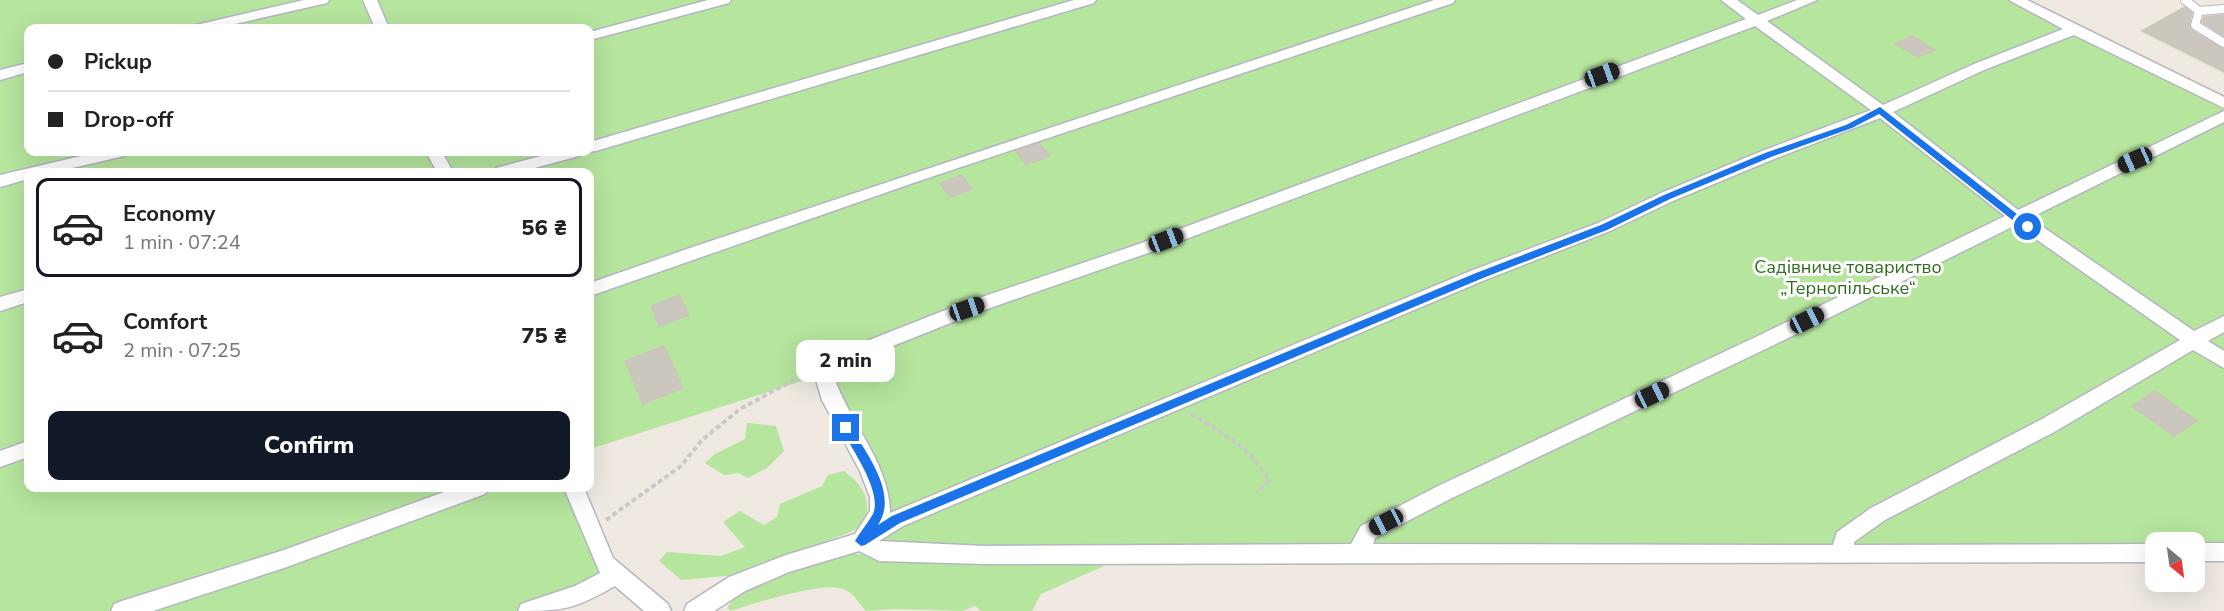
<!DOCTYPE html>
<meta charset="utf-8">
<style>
body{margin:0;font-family:"Nunito Sans",sans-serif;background:#f2f2f2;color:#222;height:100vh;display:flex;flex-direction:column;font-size:22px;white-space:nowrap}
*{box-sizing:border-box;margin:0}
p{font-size:20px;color:#767676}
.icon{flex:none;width:33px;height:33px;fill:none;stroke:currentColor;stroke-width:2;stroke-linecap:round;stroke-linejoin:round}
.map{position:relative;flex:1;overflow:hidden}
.side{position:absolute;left:24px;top:168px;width:570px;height:324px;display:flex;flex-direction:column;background:#fff;border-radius:12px;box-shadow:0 6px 24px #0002}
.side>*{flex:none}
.top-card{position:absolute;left:24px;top:24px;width:570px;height:132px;border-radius:12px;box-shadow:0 6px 24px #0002;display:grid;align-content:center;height:132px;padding:0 24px;background:#fff}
.needle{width:39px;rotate:151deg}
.tools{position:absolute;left:2145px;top:532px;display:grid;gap:12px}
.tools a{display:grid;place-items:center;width:60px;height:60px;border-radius:12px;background:#fff;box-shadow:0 6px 24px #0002;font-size:30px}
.end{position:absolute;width:27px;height:27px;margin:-14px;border:8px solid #1a73e8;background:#fff;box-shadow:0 0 0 3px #fff}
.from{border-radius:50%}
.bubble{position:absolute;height:42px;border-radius:12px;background:#fff;box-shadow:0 6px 24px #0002;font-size:20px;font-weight:800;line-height:42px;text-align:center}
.car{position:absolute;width:18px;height:36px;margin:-18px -9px;border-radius:8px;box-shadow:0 0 4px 2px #0007;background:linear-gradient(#222 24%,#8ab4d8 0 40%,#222 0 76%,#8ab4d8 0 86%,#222 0)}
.top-card b{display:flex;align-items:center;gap:21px;height:57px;font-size:22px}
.top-card b+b{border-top:2px solid #e0e0e0}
.top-card i{width:15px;height:15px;background:#222}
ul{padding:10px 0 0;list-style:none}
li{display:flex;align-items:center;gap:18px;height:99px;margin:0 12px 9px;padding:0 12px;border:3px solid transparent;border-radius:12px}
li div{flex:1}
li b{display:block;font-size:22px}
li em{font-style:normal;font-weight:800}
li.current{border-color:#111827}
li>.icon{width:54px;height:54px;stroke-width:1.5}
.action{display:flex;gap:12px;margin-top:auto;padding:12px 24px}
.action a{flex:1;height:69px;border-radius:12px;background:#111827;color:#fff;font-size:24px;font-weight:800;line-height:69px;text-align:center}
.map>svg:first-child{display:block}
.green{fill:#b6e59e;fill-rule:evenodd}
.building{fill:#cbc7bf;stroke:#cbc5ba;stroke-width:1.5}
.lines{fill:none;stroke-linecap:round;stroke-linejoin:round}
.service-casing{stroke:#b4b7c1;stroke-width:10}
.minor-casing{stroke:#b4b7c1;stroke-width:3}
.path{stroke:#c9c9c9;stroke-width:4;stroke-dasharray:5 3;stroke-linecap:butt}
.service{stroke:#fff;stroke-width:8}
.minor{fill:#fff;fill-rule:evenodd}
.route{fill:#1a73e8}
.labels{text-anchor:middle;stroke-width:6;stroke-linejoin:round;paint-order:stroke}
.park-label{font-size:18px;fill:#2c6e1b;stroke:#fff}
</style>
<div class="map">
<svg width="2224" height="611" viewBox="0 0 2224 611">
<rect width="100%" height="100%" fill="#efe9e1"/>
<!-- green -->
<path class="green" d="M0,0h2016l208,103v449l-30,-9h-38l-1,10 -1276,-1 1,-39 -56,-139 -234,75v-277h-562v316h546l31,76 12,10 -62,31 -26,6h-529zM28,28h562v124h-562z
M747,423l29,3 8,25 -17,17 -19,10 -10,-5 -14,2 -19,-12 10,-9 30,-15z
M844,471c20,15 26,27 22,51l-13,9 -116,44 -56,5 -22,-19 8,-9 54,4 24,-9 -22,-25 17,-11 24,14 13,-8 3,-13 42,-18 6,-11z
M840,553l123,7h134l7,6 -63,28 -9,17h-51l-6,-5 -12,5 -69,-2 -28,2c-6,-6 -12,-17 -20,-21 -18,-11 -94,14 -115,21l-4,-3 17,-23 36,-8z"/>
<!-- building -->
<path class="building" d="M2185,7l7,6 -3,11 2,6 33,19v23l-82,-41z
M2224,15v21l-22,-14 2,-5z
M1912,36l23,14 -17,7 -23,-13z
M1039,143l11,13 -24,9 -10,-14z
M962,175l10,14 -22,8 -10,-14z
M680,295l9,20 -30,11 -8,-20z
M664,346l19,42 -40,16 -18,-43z
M2155,391l42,30 -23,15 -42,-30z"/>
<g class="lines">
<defs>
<path id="service" d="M2185,0l14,11 25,-2
M2199,11l-4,14 29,18"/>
<path id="minor" d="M304,0h25l-2,3 -110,25h-23l2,-3z
M363,0h14l12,28h-14z
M708,0h23l-2,3 -139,37v-8z
M1074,0h22l-2,3 -498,148 -9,1 3,-10z
M1434,0h21l-2,3 -537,179 -326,114v-13l100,-35z
M1721,0h16l21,15 39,-15h20l-50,21 116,84 91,-41 89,-35 -54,-29h18l197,97v11l-150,-73 -90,35 -91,42 125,98 206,-99v11l-194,96 164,113 30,-15v16l-16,9 16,10v17l-31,-18 -137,81 -171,89 -31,22v3l302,-1v18l-1171,2 -106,-3 -20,-10 -70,21 -44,19 -31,20h-30l3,-7 42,-27 57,-22 69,-21 15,-23v-14l-10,-26 -38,-71 -7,-24 11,-19 135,-53 178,-60 607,-225zM1755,26l116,84 -109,41 -101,42 -63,30 -125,47 -583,243c0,-49 -41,-91 -56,-136l6,-10 133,-53 178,-62zM1880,118l125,98 -245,119 -324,152 -75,39 -10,18 -366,2 -106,-5 24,-15 582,-246 125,-49 63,-30 101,-42zM2016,225l164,115 -138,79 -171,89 -34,24 -4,13 -460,-1 2,-6 75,-39 324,-154z
M28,63v9l-28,8v-10z
M98,152h28l-2,4 -69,16h-27v7l-28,8v-12z
M426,152h16l11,20h-16z
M556,152h25l-2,4 -59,16h-26l2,-4z
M28,289v13l-28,9v-14z
M28,441v16l-28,10v-16z
M455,488h33l-3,6 -201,74 -131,43h-42l3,-7 8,-3 162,-51z
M564,488h20l29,70 55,46 3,7h-27l-29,-25c-40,23 -51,25 -97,25l3,-7 54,-18 25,-13z
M2194,543h30v18h-30z"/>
</defs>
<!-- service casing -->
<use href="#service" class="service-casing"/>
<!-- minor casing -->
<use href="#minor" class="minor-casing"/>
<!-- path -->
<path class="path" d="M1191,414c30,18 62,35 78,67l-12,12
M606,520l75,-54 21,-26 38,-31 54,-29 13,-4"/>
<!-- service -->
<use href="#service" class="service"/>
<!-- minor -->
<use href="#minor" class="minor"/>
</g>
<!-- route -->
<path class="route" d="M1880,107l151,118v5h-6l-146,-116 -27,14 -81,29 -101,42 -63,31 -124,48 -583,245 -35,22 -4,1 -6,-5c5,-9 13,-18 18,-27 10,-22 -22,-66 -32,-86l2,-3h7c16,29 49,68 28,100l14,-9 584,-243 125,-48 63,-30 101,-42 81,-28z"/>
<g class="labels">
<!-- park labels -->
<g class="park-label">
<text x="1848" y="273">Садівниче товариство<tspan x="1848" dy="21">„Тернопільське“</tspan></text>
</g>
</g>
</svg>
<div class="tools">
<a><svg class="needle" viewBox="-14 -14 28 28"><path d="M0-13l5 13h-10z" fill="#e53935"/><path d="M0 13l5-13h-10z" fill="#767676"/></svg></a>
</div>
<i class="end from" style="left:2028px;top:227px"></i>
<i class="end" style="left:846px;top:428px"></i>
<div class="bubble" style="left:796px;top:340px;width:99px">2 min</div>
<i class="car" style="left:1602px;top:75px;rotate:70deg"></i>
<i class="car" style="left:2135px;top:160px;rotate:246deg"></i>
<i class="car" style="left:1166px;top:240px;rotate:69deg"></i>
<i class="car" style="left:967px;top:309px;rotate:71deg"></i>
<i class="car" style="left:1807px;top:320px;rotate:63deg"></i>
<i class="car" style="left:1652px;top:395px;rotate:65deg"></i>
<i class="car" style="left:1386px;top:522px;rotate:243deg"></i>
<div class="top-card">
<b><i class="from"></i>Pickup</b>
<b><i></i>Drop-off</b>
</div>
<section class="side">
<ul>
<li class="current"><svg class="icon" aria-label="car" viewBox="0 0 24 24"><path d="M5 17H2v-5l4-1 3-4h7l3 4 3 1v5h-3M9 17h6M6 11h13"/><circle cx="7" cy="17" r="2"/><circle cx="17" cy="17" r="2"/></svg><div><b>Economy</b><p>1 min · 07:24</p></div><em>56 ₴</em></li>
<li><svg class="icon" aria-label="car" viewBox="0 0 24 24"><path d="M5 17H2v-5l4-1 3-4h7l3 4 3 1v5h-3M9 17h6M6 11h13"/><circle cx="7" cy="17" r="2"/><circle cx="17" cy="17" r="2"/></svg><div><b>Comfort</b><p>2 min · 07:25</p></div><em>75 ₴</em></li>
</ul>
<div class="action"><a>Confirm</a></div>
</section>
</div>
